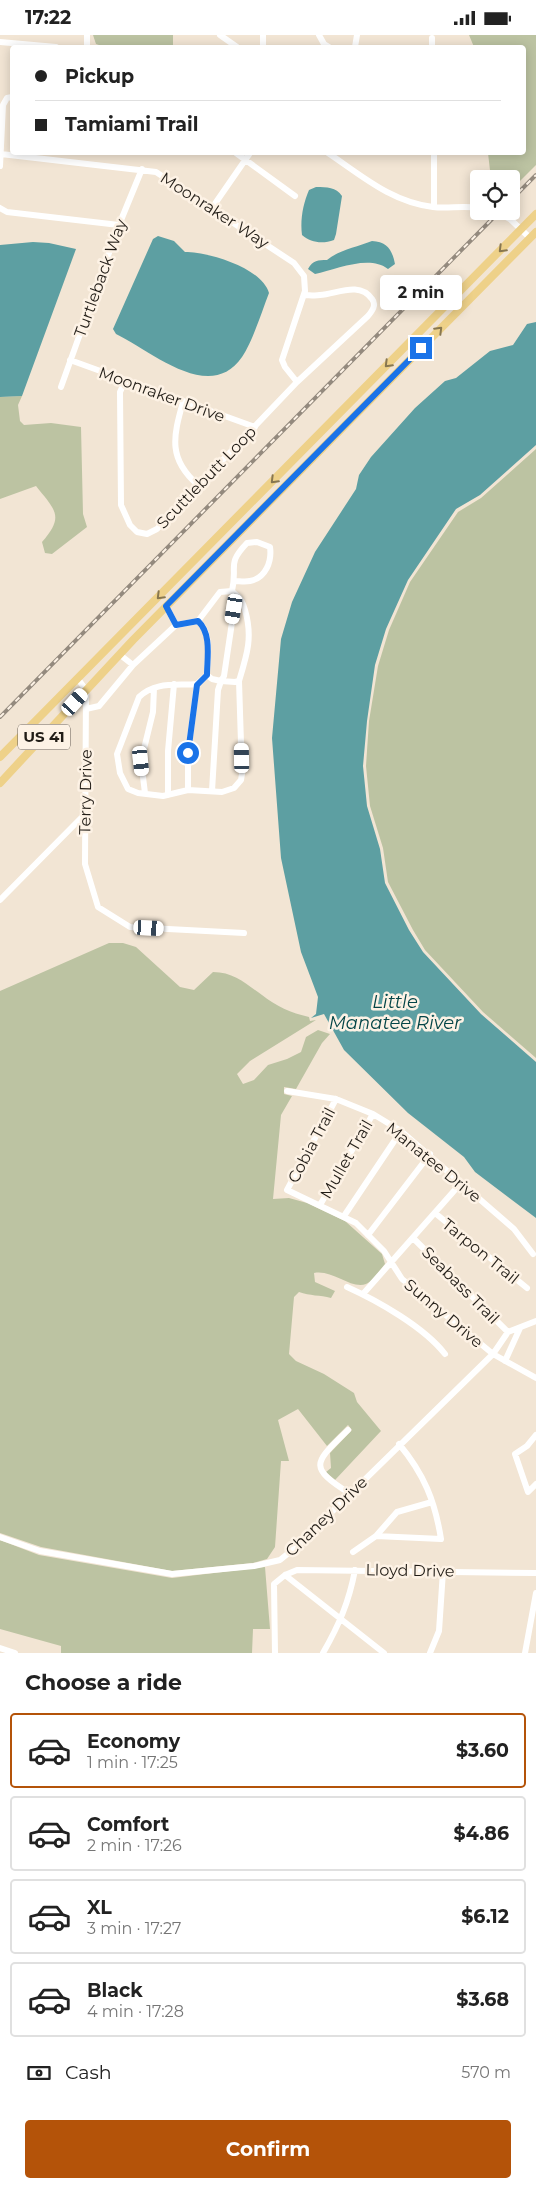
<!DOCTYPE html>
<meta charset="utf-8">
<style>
body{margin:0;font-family:Montserrat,sans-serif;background:#f2f2f2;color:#222;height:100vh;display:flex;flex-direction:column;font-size:19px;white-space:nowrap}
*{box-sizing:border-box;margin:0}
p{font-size:16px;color:#767676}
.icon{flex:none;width:28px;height:28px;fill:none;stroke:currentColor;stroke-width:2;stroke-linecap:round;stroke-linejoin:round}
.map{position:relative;height:1618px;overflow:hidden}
.drawer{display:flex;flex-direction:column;background:#fff;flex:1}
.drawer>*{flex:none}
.guide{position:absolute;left:10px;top:10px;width:516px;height:110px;border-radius:5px;box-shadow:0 2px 12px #0003;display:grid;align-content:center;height:110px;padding:0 25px;background:#fff}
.tools{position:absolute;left:470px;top:135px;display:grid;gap:10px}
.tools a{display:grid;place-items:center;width:50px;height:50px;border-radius:5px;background:#fff;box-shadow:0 2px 12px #0003;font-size:25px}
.end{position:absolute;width:22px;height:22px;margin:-11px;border:6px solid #1a73e8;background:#fff;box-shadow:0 0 0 2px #fff}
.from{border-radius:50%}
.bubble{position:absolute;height:35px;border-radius:5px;background:#fff;box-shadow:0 2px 12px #0003;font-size:16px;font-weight:700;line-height:35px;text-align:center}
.car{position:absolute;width:15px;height:30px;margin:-15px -8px;border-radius:6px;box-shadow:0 0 4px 1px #0007;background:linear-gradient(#fff 24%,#345 0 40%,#fff 0 76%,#345 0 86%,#fff 0)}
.guide b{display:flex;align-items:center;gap:18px;height:48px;font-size:19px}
.guide b+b{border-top:1px solid #e0e0e0}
.guide i{width:12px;height:12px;background:#222}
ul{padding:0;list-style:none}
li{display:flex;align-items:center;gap:15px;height:75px;margin:0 10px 8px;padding:0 15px;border:2px solid #e0e0e0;border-radius:5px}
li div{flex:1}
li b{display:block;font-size:19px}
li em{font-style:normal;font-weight:700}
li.selected{border-color:#b45309}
li>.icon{width:45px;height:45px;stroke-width:1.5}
h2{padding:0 25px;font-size:22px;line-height:60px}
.pay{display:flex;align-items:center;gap:12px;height:55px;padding:0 25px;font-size:19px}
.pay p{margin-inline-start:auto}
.button{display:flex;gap:10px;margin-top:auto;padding:10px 25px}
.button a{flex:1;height:58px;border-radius:5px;background:#b45309;color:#fff;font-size:20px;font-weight:700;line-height:58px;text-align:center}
.status{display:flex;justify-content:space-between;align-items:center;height:35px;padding:0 25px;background:#fff;direction:ltr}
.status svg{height:14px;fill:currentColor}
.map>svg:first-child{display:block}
.green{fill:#bcc3a2}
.water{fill:#5d9fa2}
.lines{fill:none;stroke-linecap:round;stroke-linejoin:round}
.minor{stroke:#fff;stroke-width:6}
.major{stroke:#eed189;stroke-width:8}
.rail-casing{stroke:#948a7e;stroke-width:4}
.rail{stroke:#fdf2e5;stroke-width:2;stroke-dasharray:5.5;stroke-linecap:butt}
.oneway{stroke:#887750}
.route{stroke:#1a73e8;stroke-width:6}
.labels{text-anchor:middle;stroke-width:5;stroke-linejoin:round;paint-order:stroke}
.shield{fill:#fdf2e5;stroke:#645d55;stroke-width:1}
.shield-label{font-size:15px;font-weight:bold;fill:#221d17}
.street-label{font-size:16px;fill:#221d17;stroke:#fdf2e5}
.water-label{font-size:18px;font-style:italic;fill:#044547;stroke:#fdf2e5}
</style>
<div class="status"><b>17:22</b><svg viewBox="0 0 49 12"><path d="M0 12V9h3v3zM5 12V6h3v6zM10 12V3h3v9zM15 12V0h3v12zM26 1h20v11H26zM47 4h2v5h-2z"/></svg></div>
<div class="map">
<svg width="536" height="1618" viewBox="0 0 536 1618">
<rect width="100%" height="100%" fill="#f2e5d4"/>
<!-- green -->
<path class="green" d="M93,0h80v12h-68l-9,-3z
M469,0h67v130l-25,25v-11h-20l-3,-26h36v-106h-50z
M22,361l-4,9 2,16 4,4 27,-2 30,4 2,87 4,13 -35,27 -7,-1 -3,-11c23,-26 13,-32 -6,-56l-36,13v-102z
M536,414v609l-53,-46 -58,-62 -12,-20 -25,-48 -5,-34 -13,-42 -4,-40 3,-45 9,-55 11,-36 21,-48 48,-70 23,-14z
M109,908h14l13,4 44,40 14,3 19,-18c21,0 33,12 49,23 14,11 29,18 47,22l1,4 6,-1 -66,41 -13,13 6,10 11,-4 14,-15 19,-6 14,-7 5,-15 12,-7 12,4 -8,9 -26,46 -12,-2v7l8,2 -11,19 -8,84 16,-1 18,5 38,18 37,33 3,10c-5,6 -12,17 -19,20 -14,6 -34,-15 -52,-11l1,9 20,9 -4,7c-11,-3 -21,-2 -32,-6l-5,5 -5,57 7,7 28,13 30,19 3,9 24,29 -46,49 -9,-8 5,-4 -1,-15 22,-23 -4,-5 -21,21 -29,-37 -20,11 11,41h-8l-6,86 -8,12 -14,4 -81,8 -131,-24 -41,-14v-542z
M0,1505l39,15 133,23 93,-11 5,62h-17l-1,24h-191v-7l-61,-17z"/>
<!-- water -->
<path class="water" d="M316,152c11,0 20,0 26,9l-6,38 -2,6c-11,4 -23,3 -32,-5 -2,-15 1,-31 7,-45z
M158,201l16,5 11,11c24,0 77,16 84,41 -7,18 -17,50 -27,64 -32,47 -91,-6 -126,-23l-3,-5 40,-90z
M372,206c15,1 20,8 23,23l-7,5c-19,-15 -53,1 -73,5l-7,-5c5,-9 10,-9 19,-9 12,-10 30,-13 45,-19z
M33,207l16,1 27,6 -54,147 -22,1v-152z
M536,287v123l-56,50 -24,14 -48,71 -22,49 -11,36 -8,56 -4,45 4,40 13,43 5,34 24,47 14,22 58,62 55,48v156l-61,-46 -11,-15 -56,-44 -64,-63 -20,-36 -13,4 5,-4 2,-17 -17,-45 -20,-94 -9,-120 9,-99 11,-37 23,-50 41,-63 3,-14 12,-18 44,-49 30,-27 11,-3 34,-27 23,-6 14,-21z"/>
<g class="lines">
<!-- minor -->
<path class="minor" d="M220,0l17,12
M319,0l5,9 5,3
M432,3v9
M0,7l56,5
M87,12v-12
M263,12v-12
M355,12l2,-12
M236,118l59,43
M328,118c33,22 63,49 105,54 15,2 30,-2 46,1
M434,118v54
M1,119l155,18 138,91 10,13 1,15 -23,69 3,7 12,15
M0,131l3,-61 4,-7 5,-1
M0,173l7,4 112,13
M212,173l38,-55
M495,176l15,8 20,19
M70,325l185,67
M125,346l-5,11 1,113 9,20 7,7 10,2 10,-5 140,-147 71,-66c4,-5 9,-11 4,-17 -13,-18 -35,-5 -52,-4 -5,1 -11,0 -16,0
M61,352l58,-162 23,-56
M183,367c-10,35 -15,57 15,83
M232,556c6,-26 -6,-26 15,-48l10,-1 13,5c2,14 -4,31 -20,34 -5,1 -11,0 -16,0
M166,571l10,19 22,-4c15,13 9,37 9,54l5,4 9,2 3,-5 10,-67 1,-15 -3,-3 -12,1 -22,29
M119,619l14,11 43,-40
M207,640l-10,9c-21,2 -41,-3 -58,13l-22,57 3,19 8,16 10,4 25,3 25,-6 34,2 12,-4 7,-8 1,-6 -3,-93
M78,644l8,11 -1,174 13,43 32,20 114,6
M86,674l13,-3 34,-41
M188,755v-37l9,-69
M212,756l6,-101 3,-9 14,1 4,-1c8,-26 14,-44 6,-71 -2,-7 -4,-12 -10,-16
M145,758l-4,-32 12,-49 1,-24
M168,760v-44l6,-67
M0,865l85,-86
M287,1056l49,8 37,15 28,17 113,98 19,25
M336,1064l-49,91 69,33 28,28 18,28 91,75 43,24
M320,1170l53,-91
M435,1178l92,75
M344,1181l57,-85
M368,1200l62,-81
M413,1203l95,94
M347,1252c31,14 77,40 98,67
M363,1259l98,-111
M505,1326l15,-33
M348,1395c-32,32 -42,36 1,63
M536,1400l-9,11 -12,8 13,38 8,-8
M376,1501l65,3c-6,-38 -17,-65 -42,-95
M0,1502l40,14 132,23 82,-8 26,-6 16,-13 197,-193 15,-22 28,-11
M353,1517l23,-16 21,-24 35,-10
M285,1540l99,78
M0,1613l15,5
M275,1618l-1,-69 11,-9 12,-5 239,3
M323,1618c16,-28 26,-51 32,-83
M430,1618l9,-22 4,-60
M525,1618l11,-60"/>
<!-- major -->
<path class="major" d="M0,722l536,-543
M0,748l133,-143 403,-408"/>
<defs>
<path id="rail" d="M511,165l25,-25
M0,682l500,-506"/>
</defs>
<!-- rail casing -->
<use href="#rail" class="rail-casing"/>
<!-- rail -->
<use href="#rail" class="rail"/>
</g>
<!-- one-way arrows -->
<defs><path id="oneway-chevron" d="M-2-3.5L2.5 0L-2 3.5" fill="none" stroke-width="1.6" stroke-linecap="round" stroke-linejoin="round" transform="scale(1.25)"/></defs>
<g class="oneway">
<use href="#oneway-chevron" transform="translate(502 214) rotate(135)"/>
<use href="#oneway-chevron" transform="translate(439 295) rotate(-45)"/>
<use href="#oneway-chevron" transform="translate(388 329) rotate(135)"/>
<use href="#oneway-chevron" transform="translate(274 445) rotate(135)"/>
<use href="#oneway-chevron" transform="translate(160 561) rotate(135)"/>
</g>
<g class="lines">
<!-- route -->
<path class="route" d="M188,718l9,-68 10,-10c0,-17 5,-41 -9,-54l-22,4 -10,-19 255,-258"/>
</g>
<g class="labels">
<!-- shield labels -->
<rect class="shield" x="18" y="689.5" width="52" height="25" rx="4"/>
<g class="shield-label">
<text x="44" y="707">US 41</text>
</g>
<!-- street labels -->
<g class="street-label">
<text transform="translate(215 175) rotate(33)" y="6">Moonraker Way</text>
<text transform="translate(100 243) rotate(-70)" y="6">Turtleback Way</text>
<text transform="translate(162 359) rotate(20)" y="6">Moonraker Drive</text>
<text transform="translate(206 442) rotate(-46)" y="6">Scuttlebutt Loop</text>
<text transform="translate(85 757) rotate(-89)" y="6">Terry Drive</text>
<text transform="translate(311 1110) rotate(-62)" y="6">Cobia Trail</text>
<text transform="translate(346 1124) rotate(-60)" y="6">Mullet Trail</text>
<text transform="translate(434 1127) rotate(39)" y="6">Manatee Drive</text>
<text transform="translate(481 1216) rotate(39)" y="6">Tarpon Trail</text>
<text transform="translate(461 1250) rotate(45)" y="6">Seabass Trail</text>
<text transform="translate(444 1278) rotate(40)" y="6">Sunny Drive</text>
<text transform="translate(326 1481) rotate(-44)" y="6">Chaney Drive</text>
<text transform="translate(410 1535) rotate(1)" y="6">Lloyd Drive</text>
</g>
<!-- water labels -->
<g class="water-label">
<text x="395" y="973">Little<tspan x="395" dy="21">Manatee River</tspan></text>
</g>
</g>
</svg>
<div class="tools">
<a><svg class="icon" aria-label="locate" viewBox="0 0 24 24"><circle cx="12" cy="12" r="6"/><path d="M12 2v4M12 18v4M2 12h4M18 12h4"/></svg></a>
</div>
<i class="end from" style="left:188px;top:718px"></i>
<i class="end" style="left:421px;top:313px"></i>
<div class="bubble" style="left:380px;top:240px;width:82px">2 min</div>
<i class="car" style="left:234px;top:574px;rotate:189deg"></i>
<i class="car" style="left:75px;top:667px;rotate:42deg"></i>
<i class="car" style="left:242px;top:723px;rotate:359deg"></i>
<i class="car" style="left:141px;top:726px;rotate:174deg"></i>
<i class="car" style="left:149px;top:893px;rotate:93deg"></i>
<div class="guide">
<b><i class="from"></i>Pickup</b>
<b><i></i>Tamiami Trail</b>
</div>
</div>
<section class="drawer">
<h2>Choose a ride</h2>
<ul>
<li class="selected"><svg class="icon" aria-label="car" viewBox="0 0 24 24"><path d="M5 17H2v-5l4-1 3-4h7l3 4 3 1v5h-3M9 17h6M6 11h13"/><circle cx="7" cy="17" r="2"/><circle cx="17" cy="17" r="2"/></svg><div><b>Economy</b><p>1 min · 17:25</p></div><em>$3.60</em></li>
<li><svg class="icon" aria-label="car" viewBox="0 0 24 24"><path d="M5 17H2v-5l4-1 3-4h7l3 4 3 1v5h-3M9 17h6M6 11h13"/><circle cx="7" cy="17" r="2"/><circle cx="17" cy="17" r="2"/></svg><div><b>Comfort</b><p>2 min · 17:26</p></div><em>$4.86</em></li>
<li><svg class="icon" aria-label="car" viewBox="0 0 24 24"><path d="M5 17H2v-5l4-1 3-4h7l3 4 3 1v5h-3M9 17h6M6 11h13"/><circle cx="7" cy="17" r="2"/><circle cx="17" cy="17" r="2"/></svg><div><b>XL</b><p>3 min · 17:27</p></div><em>$6.12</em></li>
<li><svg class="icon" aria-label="car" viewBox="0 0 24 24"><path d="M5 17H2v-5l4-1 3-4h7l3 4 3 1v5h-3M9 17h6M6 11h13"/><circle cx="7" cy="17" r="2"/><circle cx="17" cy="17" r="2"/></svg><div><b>Black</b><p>4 min · 17:28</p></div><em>$3.68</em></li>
</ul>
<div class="pay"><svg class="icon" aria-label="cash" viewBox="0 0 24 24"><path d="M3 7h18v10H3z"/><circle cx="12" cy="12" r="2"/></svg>Cash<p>570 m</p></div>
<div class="button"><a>Confirm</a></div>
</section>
